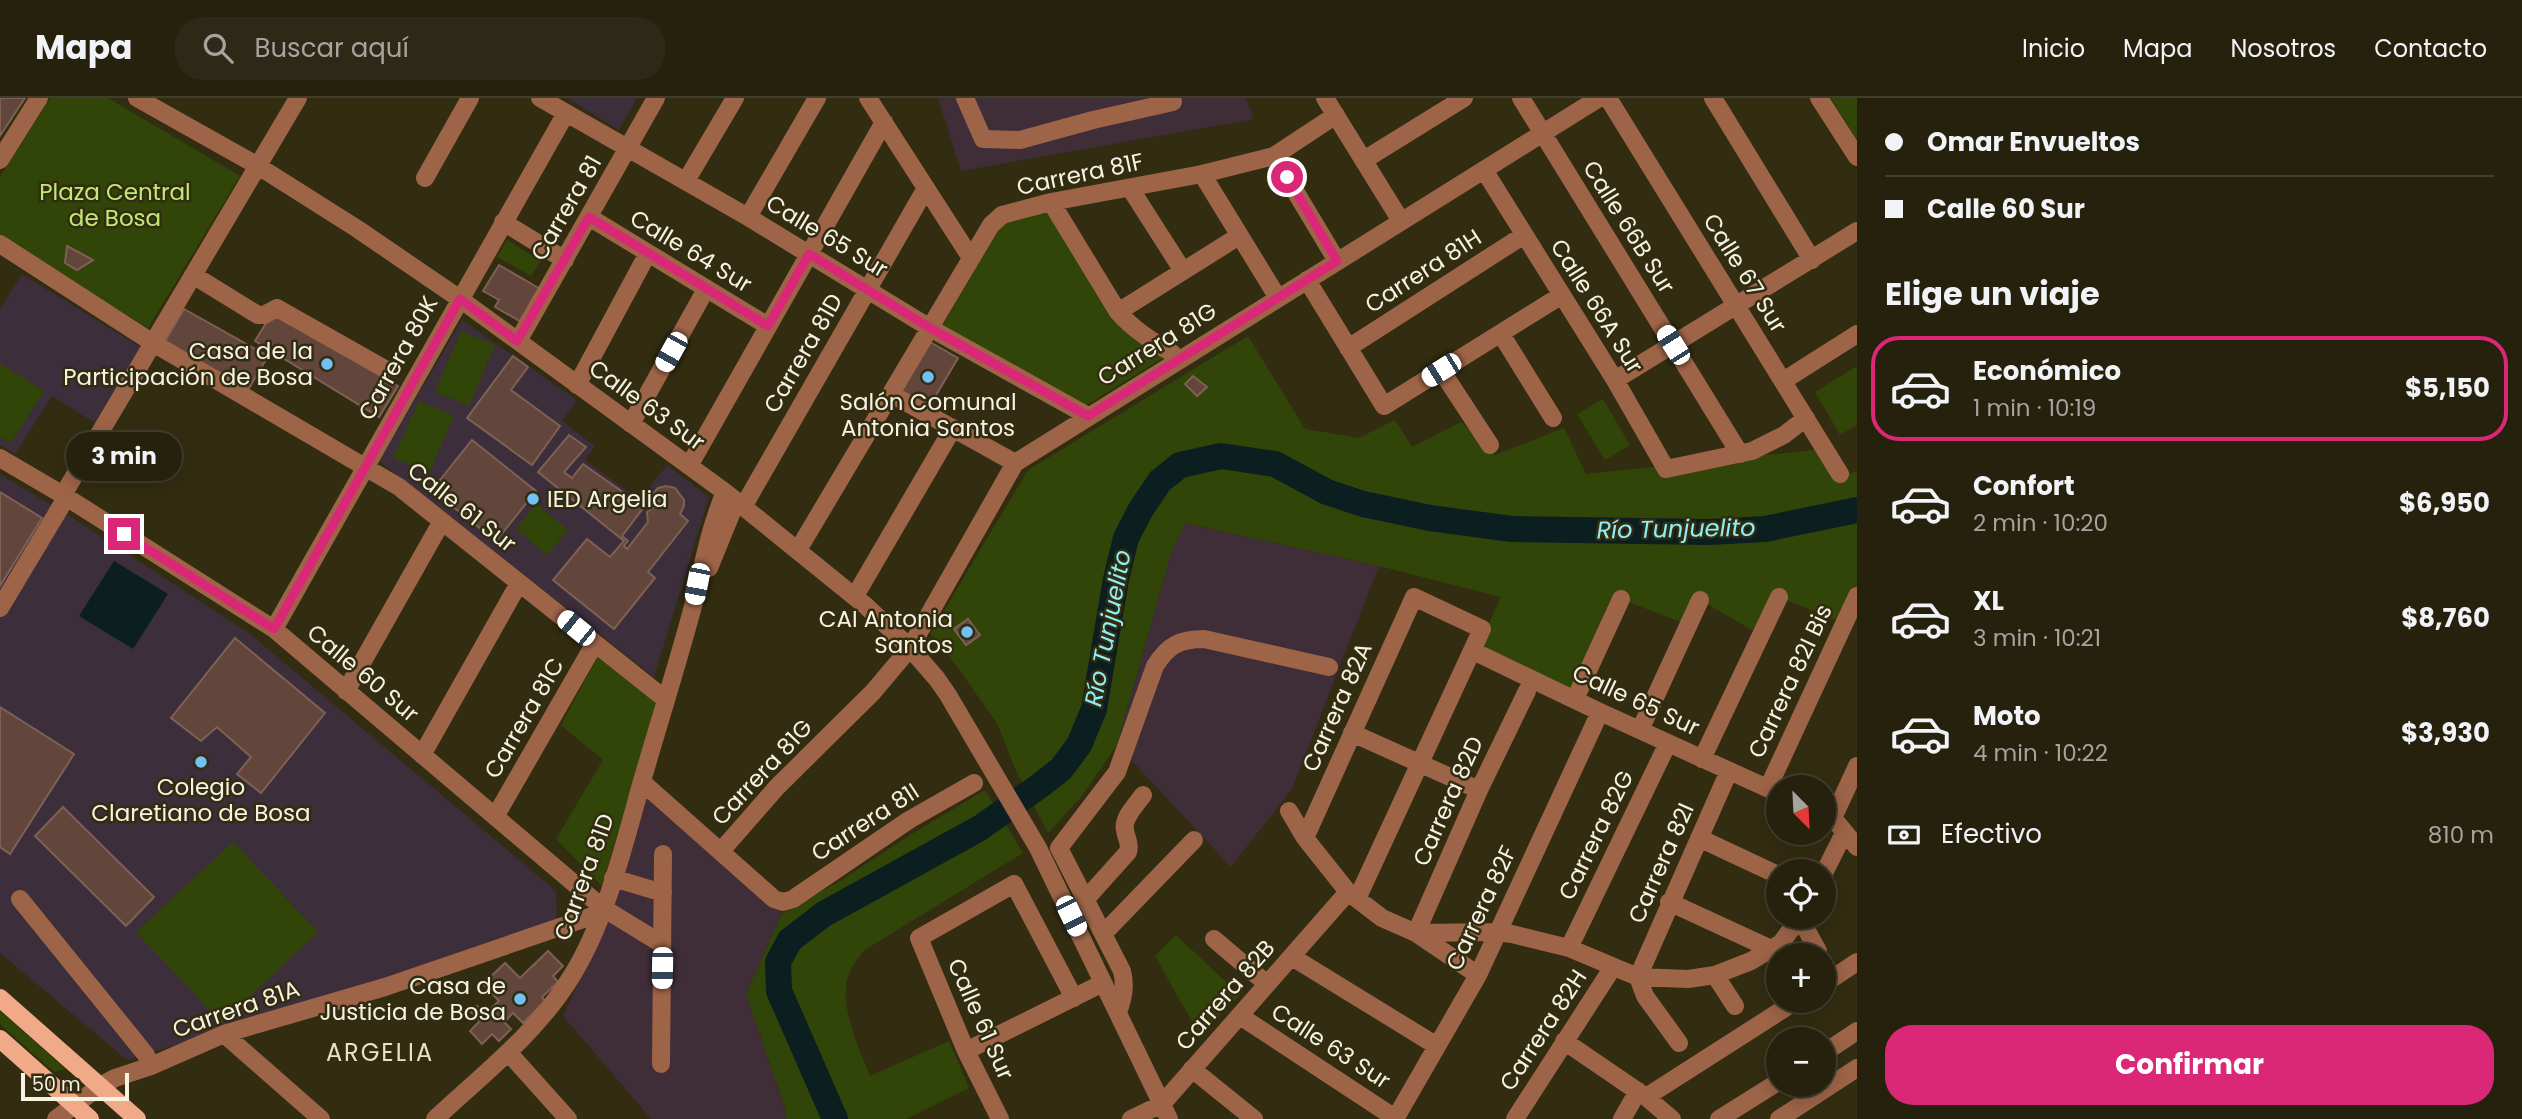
<!DOCTYPE html>
<html lang="es">
<meta charset="utf-8">
<style>
body{margin:0;font-family:Poppins,sans-serif;background:#2e2916;color:#f1f3f6;height:100vh;display:flex;flex-direction:column;font-size:26px;white-space:nowrap}
*{box-sizing:border-box;margin:0}
p{font-size:23px;color:#a4a39d}
.icon{flex:none;width:38px;height:38px;fill:none;stroke:currentColor;stroke-width:2;stroke-linecap:round;stroke-linejoin:round}
.map{position:relative;flex:1;overflow:hidden}
.side{display:flex;flex-direction:column;background:#26210d;width:665px}
.side>*{flex:none}
.hud{display:grid;align-content:center;height:154px;padding:0 28px;background:#26210d}
.needle{width:46px;rotate:156deg}
.tools{position:absolute;left:1766px;top:677px;display:grid;gap:14px}
.tools a{display:grid;place-items:center;width:70px;height:70px;border-radius:50%;background:#26210d;box-shadow:0 4px 18px #0003,0 0 0 2px #423e2e;font-size:35px}
.scale{position:absolute;left:21px;bottom:18px;width:108px;box-sizing:border-box;padding-left:7px;border:4px solid #f7f3e3;border-top:0;font-size:19px;line-height:24px;white-space:nowrap;color:#f7f3e3;-webkit-text-stroke:5px #322c11;paint-order:stroke}
.end{position:absolute;width:32px;height:32px;margin:-16px;border:9px solid #db2777;background:#fff;box-shadow:0 0 0 4px #fff}
.from{border-radius:50%}
.bubble{position:absolute;height:49px;border-radius:24px;background:#26210d;box-shadow:0 4px 18px #0003,0 0 0 2px #423e2e;font-size:23px;font-weight:700;line-height:49px;text-align:center}
.car{position:absolute;width:21px;height:42px;margin:-21px -10px;border-radius:9px;box-shadow:0 0 5px 2px #0007;background:linear-gradient(#fff 24%,#345 0 40%,#fff 0 76%,#345 0 86%,#fff 0)}
.hud b{display:flex;align-items:center;gap:24px;height:66px;font-size:26px}
.hud b+b{border-top:2px solid #423e2e}
.hud i{width:18px;height:18px;background:#f1f3f6}
ul{padding:0;list-style:none}
li{display:flex;align-items:center;gap:21px;height:105px;margin:0 14px 10px;padding:0 14px;border:4px solid transparent;border-radius:28px}
li div{flex:1}
li b{display:block;font-size:26px}
li em{font-style:normal;font-weight:700}
li.current{border-color:#db2777}
li>.icon{width:63px;height:63px;stroke-width:1.5}
h2{padding:0 28px;font-size:32px;line-height:84px}
.pay{display:flex;align-items:center;gap:18px;height:77px;padding:0 28px;font-size:26px}
.pay p{margin-inline-start:auto}
.cta{display:flex;gap:14px;margin-top:auto;padding:14px 28px}
.cta a{flex:1;height:80px;border-radius:28px;background:#db2777;color:#fff;font-size:28px;font-weight:700;line-height:80px;text-align:center}
header{display:flex;align-items:center;gap:42px;box-sizing:border-box;height:98px;padding:0 35px;background:#26210d;border-bottom:2px solid #423e2e}
header strong{font-size:33px}
nav{display:flex;gap:38px;margin-inline-start:auto;font-size:24px}
.search{width:490px;height:63px;background:#2e2916;display:flex;align-items:center;gap:18px;box-sizing:border-box;padding:0 24px;border-radius:28px;color:#a4a39d;font-size:26px}
main{display:flex;flex:1;min-height:0}
.map>svg:first-child{display:block}
.industrial{fill:#3f2d37}
.education{fill:#3d2e3b}
.green{fill:#324508}
.water{fill:#0b1e20}
.lines{fill:none;stroke-linecap:round;stroke-linejoin:round}
.river{stroke:#0b1e20;stroke-width:26}
.building{fill:#62463b;stroke:#7e6055;stroke-width:2}
.minor{stroke:#9d6448;stroke-width:18}
.major{stroke:#f0aa88;stroke-width:18}
.route{stroke:#db2777;stroke-width:9}
.poi-dot{fill:#72c1f5;stroke:#322c11;stroke-width:2.5}
.labels{text-anchor:middle;stroke-width:5;stroke-linejoin:round;paint-order:stroke}
.street-label{font-size:23px;fill:#f7f3e3;stroke:#322c11}
.park-label{font-size:23px;fill:#beeb72;stroke:#322c11}
.poi-label{font-size:23px;fill:#f7f3e3;stroke:#322c11;text-anchor:end}
.water-label{font-size:24px;font-style:italic;fill:#8ceff8;stroke:#322c11}
.neighbourhood-label{font-size:24px;letter-spacing:2px;fill:#eae2c2;stroke:#322c11}
</style>
<header>
<strong>Mapa</strong>
<div class="search"><svg class="icon" aria-label="search" viewBox="0 0 24 24"><circle cx="10" cy="10" r="6"/><path d="M15 15l6 6"/></svg>Buscar aquí</div>
<nav><a>Inicio</a><a>Mapa</a><a>Nosotros</a><a>Contacto</a></nav>
</header>
<main>
<div class="map">
<svg width="1857" height="1021" viewBox="0 0 1857 1021">
<rect width="100%" height="100%" fill="#322c11"/>
<!-- industrial -->
<path class="industrial" d="M938,0h308l8,21 -293,52z
M1185,425l194,43 -87,223 -61,78 -114,-122 54,-192z
M643,696l139,119 -36,81 40,118v7h-135l-88,-103 36,-79z"/>
<!-- education -->
<path class="education" d="M567,0h70l-18,32z
M22,176l120,74 -47,75 -43,-27 -37,58 -15,-9v-136z
M462,222l115,80 -15,21 33,25 -10,14 55,40 27,-35 42,32 -55,180 -275,-216z
M0,376l76,46 174,114 306,257 1,31 -123,42 -307,96 -127,-107z"/>
<!-- green -->
<path class="green" d="M50,0h58l132,78 -92,152 -148,-91v-60z
M1831,0h26v42z
M1047,112l74,118 45,28 -81,50 -142,-81 60,-103z
M507,142l34,21 -10,15 -34,-19z
M461,233l34,14 -26,61 -34,-14z
M1248,238l57,93 54,9 36,-18 17,27 49,-25 34,33 69,-27 22,46 228,-24 26,24 17,-2v121l-13,30 -65,-26 -18,38 -61,-35 -12,25 -67,-26 -10,-1 -42,93 -90,-45 22,-49 -122,-31 -194,-43 -14,30 -54,192 -36,52 -33,36 -34,-67 -17,-43 -42,-59 -25,-30 98,-164z
M0,265l44,28 -33,52 -11,-6z
M1857,268v59l-17,10 -25,-43z
M1603,301l27,46 -25,15 -28,-46z
M419,303l35,15 -25,57 -36,-15z
M536,406l32,26 -21,25 -31,-26z
M598,558l58,47 -54,183 -46,-47 47,-79 -42,-35z
M985,692l38,63 -160,98c-4,6 -9,12 -12,18 -16,31 8,78 19,107l79,-35 20,47 -63,31h-120v-8l-40,-117 36,-81 58,-32 70,-46z
M233,744l85,90 -96,91 -86,-91z
M1176,837l64,60 -41,39 -44,-78z
M0,913l66,58 -12,3 -54,-48z"/>
<!-- water -->
<path class="water" d="M114,463l54,33 -35,55 -54,-33z"/>
<g class="lines">
<!-- river -->
<path class="river" d="M835,1021l-56,-128 -1,-29 12,-22 34,-26 156,-86 58,-41 23,-18 18,-24 15,-36 22,-130 10,-41 15,-29 19,-28 20,-16 41,-9 54,8 52,28 36,12 67,14 82,11 197,3 56,-3 92,-19"/>
</g>
<!-- building -->
<path class="building" d="M0,0h25l-25,38z
M67,148l26,14 -16,10 -12,-7z
M499,167l43,25 -19,33 -28,-16 4,-7 -16,-9z
M184,211l84,47 -20,34 -84,-47z
M274,212l124,76 -19,31 -124,-76z
M930,244l28,16 -32,54 -28,-17z
M513,258l15,11 -17,23 49,36 -28,39 -65,-47z
M1193,278l14,11 -10,9 -12,-12z
M569,337l17,12 -22,25 8,6 11,-14 61,43 -22,29 6,5 -4,5 3,3 21,-27 -1,-10 8,-5 9,-1 -12,-11 6,-7 8,-2 9,2 9,12v6l-4,8 8,7 -40,51 7,6 -41,51 -61,-49 34,-41 23,18 14,-16 -86,-69z
M472,342l64,51 -40,50 -64,-51z
M0,394l42,26 -42,68z
M968,521l12,16 -14,10 -12,-16z
M235,540l90,75 -64,80 -24,-19 14,-17 -34,-30 -16,14 -30,-23z
M0,609l74,47 -64,100 -10,-7z
M63,709l91,90 -28,29 -91,-90z
M548,853l15,15 -10,10 5,6 -16,15 3,4 -22,22 -10,-10 -9,9 7,7 -12,12 -7,-7 -10,10 -12,-13 10,-10 -9,-9 6,-6 8,8 14,-13 -16,-17 22,-21 15,15z"/>
<g class="lines">
<!-- minor -->
<path class="minor" d="M137,0l121,68 98,62 104,71 265,193 141,114 44,42 27,31 11,16 90,153 131,271
M540,0l208,119 182,111 158,88
M868,0l103,160
M965,0l18,41 37,1 73,-20 80,-18
M1325,0l76,123
M1521,0l219,356
M1608,0l232,376
M1713,0l99,162
M1819,0l38,59
M1274,58l63,105
M0,62l39,-62
M1364,62l100,-62
M1484,72l131,210 51,89 86,-18 32,-16 22,-17
M1202,76l76,124
M425,80l45,-80
M686,83l49,-83
M1130,90l53,83
M1051,104l67,110c16,18 34,29 54,41
M589,119l179,109
M748,119l69,-119
M503,124l62,38
M0,146l153,99 246,144 266,212
M193,177l65,40h6l13,-7 108,61
M1307,182l77,126 178,-111
M1118,214l121,-76
M1501,236l52,84
M518,243l138,-243
M1348,250l176,-113
M1441,272l49,75
M1615,282l242,-149
M1783,283l74,-47
M577,287l71,-132
M891,296l124,69
M631,326l75,-135
M0,360l63,37 211,134 329,279 59,36
M689,368l195,-344
M63,397l235,-397
M743,409l183,-319
M798,452l193,-325 11,-10 49,-13 151,-28 72,-18 62,-41
M709,470l27,-66
M855,498l98,-168
M0,510l63,-105
M274,531l292,-516
M1473,553l127,61 178,81
M346,593l96,-170
M1527,593l-48,99 -63,143 81,-1 15,2 57,14 69,29 50,2 27,-4 36,-14 30,-18 19,-26
M1575,601l46,-100
M1640,632l60,-130
M1352,635l127,57
M422,657l97,-172
M1702,661l77,-162
M642,684l132,117 9,3 10,-3 116,-79 65,-37
M1768,690l89,-192
M1289,713l16,27 43,54 34,26 34,15 62,42
M1824,716l9,4 24,29
M495,719l100,-174
M1833,720l24,-52
M1305,740l109,-241 68,32 -125,270
M1699,740l79,37
M721,753l56,-64 96,-95 37,-44 105,-185 584,-365
M1824,775l20,-40
M613,780l50,15
M20,801l114,141 12,15 5,11
M1085,802l43,-48c3,-9 -2,-13 -3,-22 -3,-12 11,-25 18,-35
M1669,804l102,47
M1800,820l18,33
M1103,836l91,-94
M1214,841l53,45
M1569,850l99,-205
M1292,859l145,89
M1715,877l20,31
M1824,886l33,-22
M1118,915c5,-15 8,-26 4,-42l-63,-123 58,-76 38,-106c13,-21 25,-27 49,-27l125,28
M1240,918l155,102
M224,936l97,85
M1564,943l82,56 26,22
M1679,945l-34,-47 -7,-19 91,-206
M966,953l137,-68
M508,954l60,67
M1824,955l33,-22
M661,966l2,-210
M1192,971l62,50
M1646,999l150,-96
M56,1021l44,-33 15,-8 36,-12 73,-32 161,-47 216,-74
M435,1021c47,-44 102,-86 136,-142 34,-54 52,-128 69,-189 17,-59 36,-119 52,-178 11,-42 16,-78 33,-118
M1000,1021l-34,-68 -47,-113 95,-54 60,114
M1131,1021l31,-15 186,-212
M1395,1021l83,-144 122,-263
M1515,1021l98,-152
M1622,1021l16,-28
M1719,1021l59,-37
M1779,1021l78,-51"/>
<!-- major -->
<path class="major" d="M0,900l137,121
M0,941l90,80"/>
</g>
<g class="lines">
<!-- route -->
<path class="route" d="M124,436l150,95 186,-330 57,42 72,-124 179,109 41,-72 121,74 158,88 249,-155 -50,-84"/>
</g>
<!-- markers -->
<g class="poi-dot">
<circle cx="327" cy="266" r="7"/>
<circle cx="928" cy="279" r="7"/>
<circle cx="533" cy="401" r="7"/>
<circle cx="967" cy="534" r="7"/>
<circle cx="201" cy="664" r="7"/>
<circle cx="520" cy="901" r="7"/>
</g>
<g class="labels">
<!-- street labels -->
<g class="street-label">
<text transform="translate(1080 76) rotate(-12)" y="8">Carrera 81F</text>
<text transform="translate(566 110) rotate(-60)" y="8">Carrera 81</text>
<text transform="translate(1629 129) rotate(58)" y="8">Calle 66B Sur</text>
<text transform="translate(827 138) rotate(31)" y="8">Calle 65 Sur</text>
<text transform="translate(691 153) rotate(31)" y="8">Calle 64 Sur</text>
<text transform="translate(1423 173) rotate(-33)" y="8">Carrera 81H</text>
<text transform="translate(1745 175) rotate(58)" y="8">Calle 67 Sur</text>
<text transform="translate(1597 208) rotate(58)" y="8">Calle 66A Sur</text>
<text transform="translate(1157 246) rotate(-32)" y="8">Carrera 81G</text>
<text transform="translate(803 255) rotate(-60)" y="8">Carrera 81D</text>
<text transform="translate(398 260) rotate(-61)" y="8">Carrera 80K</text>
<text transform="translate(647 307) rotate(36)" y="8">Calle 63 Sur</text>
<text transform="translate(462 409) rotate(38)" y="8">Calle 61 Sur</text>
<text transform="translate(363 575) rotate(40)" y="8">Calle 60 Sur</text>
<text transform="translate(1790 583) rotate(-65)" y="8">Carrera 82I Bis</text>
<text transform="translate(1636 602) rotate(25)" y="8">Calle 65 Sur</text>
<text transform="translate(1337 609) rotate(-66)" y="8">Carrera 82A</text>
<text transform="translate(524 620) rotate(-60)" y="8">Carrera 81C</text>
<text transform="translate(762 674) rotate(-47)" y="8">Carrera 81G</text>
<text transform="translate(1448 703) rotate(-66)" y="8">Carrera 82D</text>
<text transform="translate(865 724) rotate(-33)" y="8">Carrera 81I</text>
<text transform="translate(1596 737) rotate(-64)" y="8">Carrera 82G</text>
<text transform="translate(1661 765) rotate(-66)" y="8">Carrera 82I</text>
<text transform="translate(584 779) rotate(-70)" y="8">Carrera 81D</text>
<text transform="translate(1481 810) rotate(-65)" y="8">Carrera 82F</text>
<text transform="translate(1225 897) rotate(-49)" y="8">Carrera 82B</text>
<text transform="translate(236 911) rotate(-19)" y="8">Carrera 81A</text>
<text transform="translate(981 921) rotate(66)" y="8">Calle 61 Sur</text>
<text transform="translate(1543 932) rotate(-57)" y="8">Carrera 82H</text>
<text transform="translate(1331 948) rotate(33)" y="8">Calle 63 Sur</text>
</g>
<!-- park labels -->
<g class="park-label">
<text x="115" y="102">Plaza Central<tspan x="115" dy="26">de Bosa</tspan></text>
</g>
<!-- poi labels -->
<g class="poi-label">
<text x="313" y="261">Casa de la<tspan x="313" dy="26">Participación de Bosa</tspan></text>
<text x="928" y="312" text-anchor="middle">Salón Comunal<tspan x="928" dy="26">Antonia Santos</tspan></text>
<text x="547" y="409" text-anchor="start">IED Argelia</text>
<text x="953" y="529">CAI Antonia<tspan x="953" dy="26">Santos</tspan></text>
<text x="201" y="697" text-anchor="middle">Colegio<tspan x="201" dy="26">Claretiano de Bosa</tspan></text>
<text x="506" y="896">Casa de<tspan x="506" dy="26">Justicia de Bosa</tspan></text>
</g>
<!-- water labels -->
<g class="water-label">
<text transform="translate(1676 431) rotate(-1)" y="8">Río Tunjuelito</text>
<text transform="translate(1108 530) rotate(-79)" y="8">Río Tunjuelito</text>
</g>
<!-- neighbourhood labels -->
<g class="neighbourhood-label">
<text x="380" y="963">ARGELIA</text>
</g>
</g>
</svg>
<div class="tools">
<a><svg class="needle" viewBox="-14 -14 28 28"><path d="M0-13l5 13h-10z" fill="#e53935"/><path d="M0 13l5-13h-10z" fill="#a4a39d"/></svg></a>
<a><svg class="icon" aria-label="locate" viewBox="0 0 24 24"><circle cx="12" cy="12" r="6"/><path d="M12 2v4M12 18v4M2 12h4M18 12h4"/></svg></a>
<a>+</a>
<a>−</a>
</div>
<div class="scale">50 m</div>
<i class="end from" style="left:1287px;top:79px"></i>
<i class="end" style="left:124px;top:436px"></i>
<div class="bubble" style="left:66px;top:334px;width:116px">3 min</div>
<i class="car" style="left:1673px;top:247px;rotate:328deg"></i>
<i class="car" style="left:671px;top:254px;rotate:209deg"></i>
<i class="car" style="left:1441px;top:272px;rotate:238deg"></i>
<i class="car" style="left:697px;top:486px;rotate:191deg"></i>
<i class="car" style="left:576px;top:530px;rotate:309deg"></i>
<i class="car" style="left:1071px;top:818px;rotate:154deg"></i>
<i class="car" style="left:662px;top:870px;rotate:181deg"></i>
</div>
<section class="side">
<div class="hud">
<b><i class="from"></i>Omar Envueltos</b>
<b><i></i>Calle 60 Sur</b>
</div>
<h2>Elige un viaje</h2>
<ul>
<li class="current"><svg class="icon" aria-label="car" viewBox="0 0 24 24"><path d="M5 17H2v-5l4-1 3-4h7l3 4 3 1v5h-3M9 17h6M6 11h13"/><circle cx="7" cy="17" r="2"/><circle cx="17" cy="17" r="2"/></svg><div><b>Económico</b><p>1 min · 10:19</p></div><em>$5,150</em></li>
<li><svg class="icon" aria-label="car" viewBox="0 0 24 24"><path d="M5 17H2v-5l4-1 3-4h7l3 4 3 1v5h-3M9 17h6M6 11h13"/><circle cx="7" cy="17" r="2"/><circle cx="17" cy="17" r="2"/></svg><div><b>Confort</b><p>2 min · 10:20</p></div><em>$6,950</em></li>
<li><svg class="icon" aria-label="car" viewBox="0 0 24 24"><path d="M5 17H2v-5l4-1 3-4h7l3 4 3 1v5h-3M9 17h6M6 11h13"/><circle cx="7" cy="17" r="2"/><circle cx="17" cy="17" r="2"/></svg><div><b>XL</b><p>3 min · 10:21</p></div><em>$8,760</em></li>
<li><svg class="icon" aria-label="car" viewBox="0 0 24 24"><path d="M5 17H2v-5l4-1 3-4h7l3 4 3 1v5h-3M9 17h6M6 11h13"/><circle cx="7" cy="17" r="2"/><circle cx="17" cy="17" r="2"/></svg><div><b>Moto</b><p>4 min · 10:22</p></div><em>$3,930</em></li>
</ul>
<div class="pay"><svg class="icon" aria-label="cash" viewBox="0 0 24 24"><path d="M3 7h18v10H3z"/><circle cx="12" cy="12" r="2"/></svg>Efectivo<p>810 m</p></div>
<div class="cta"><a>Confirmar</a></div>
</section>
</main>
